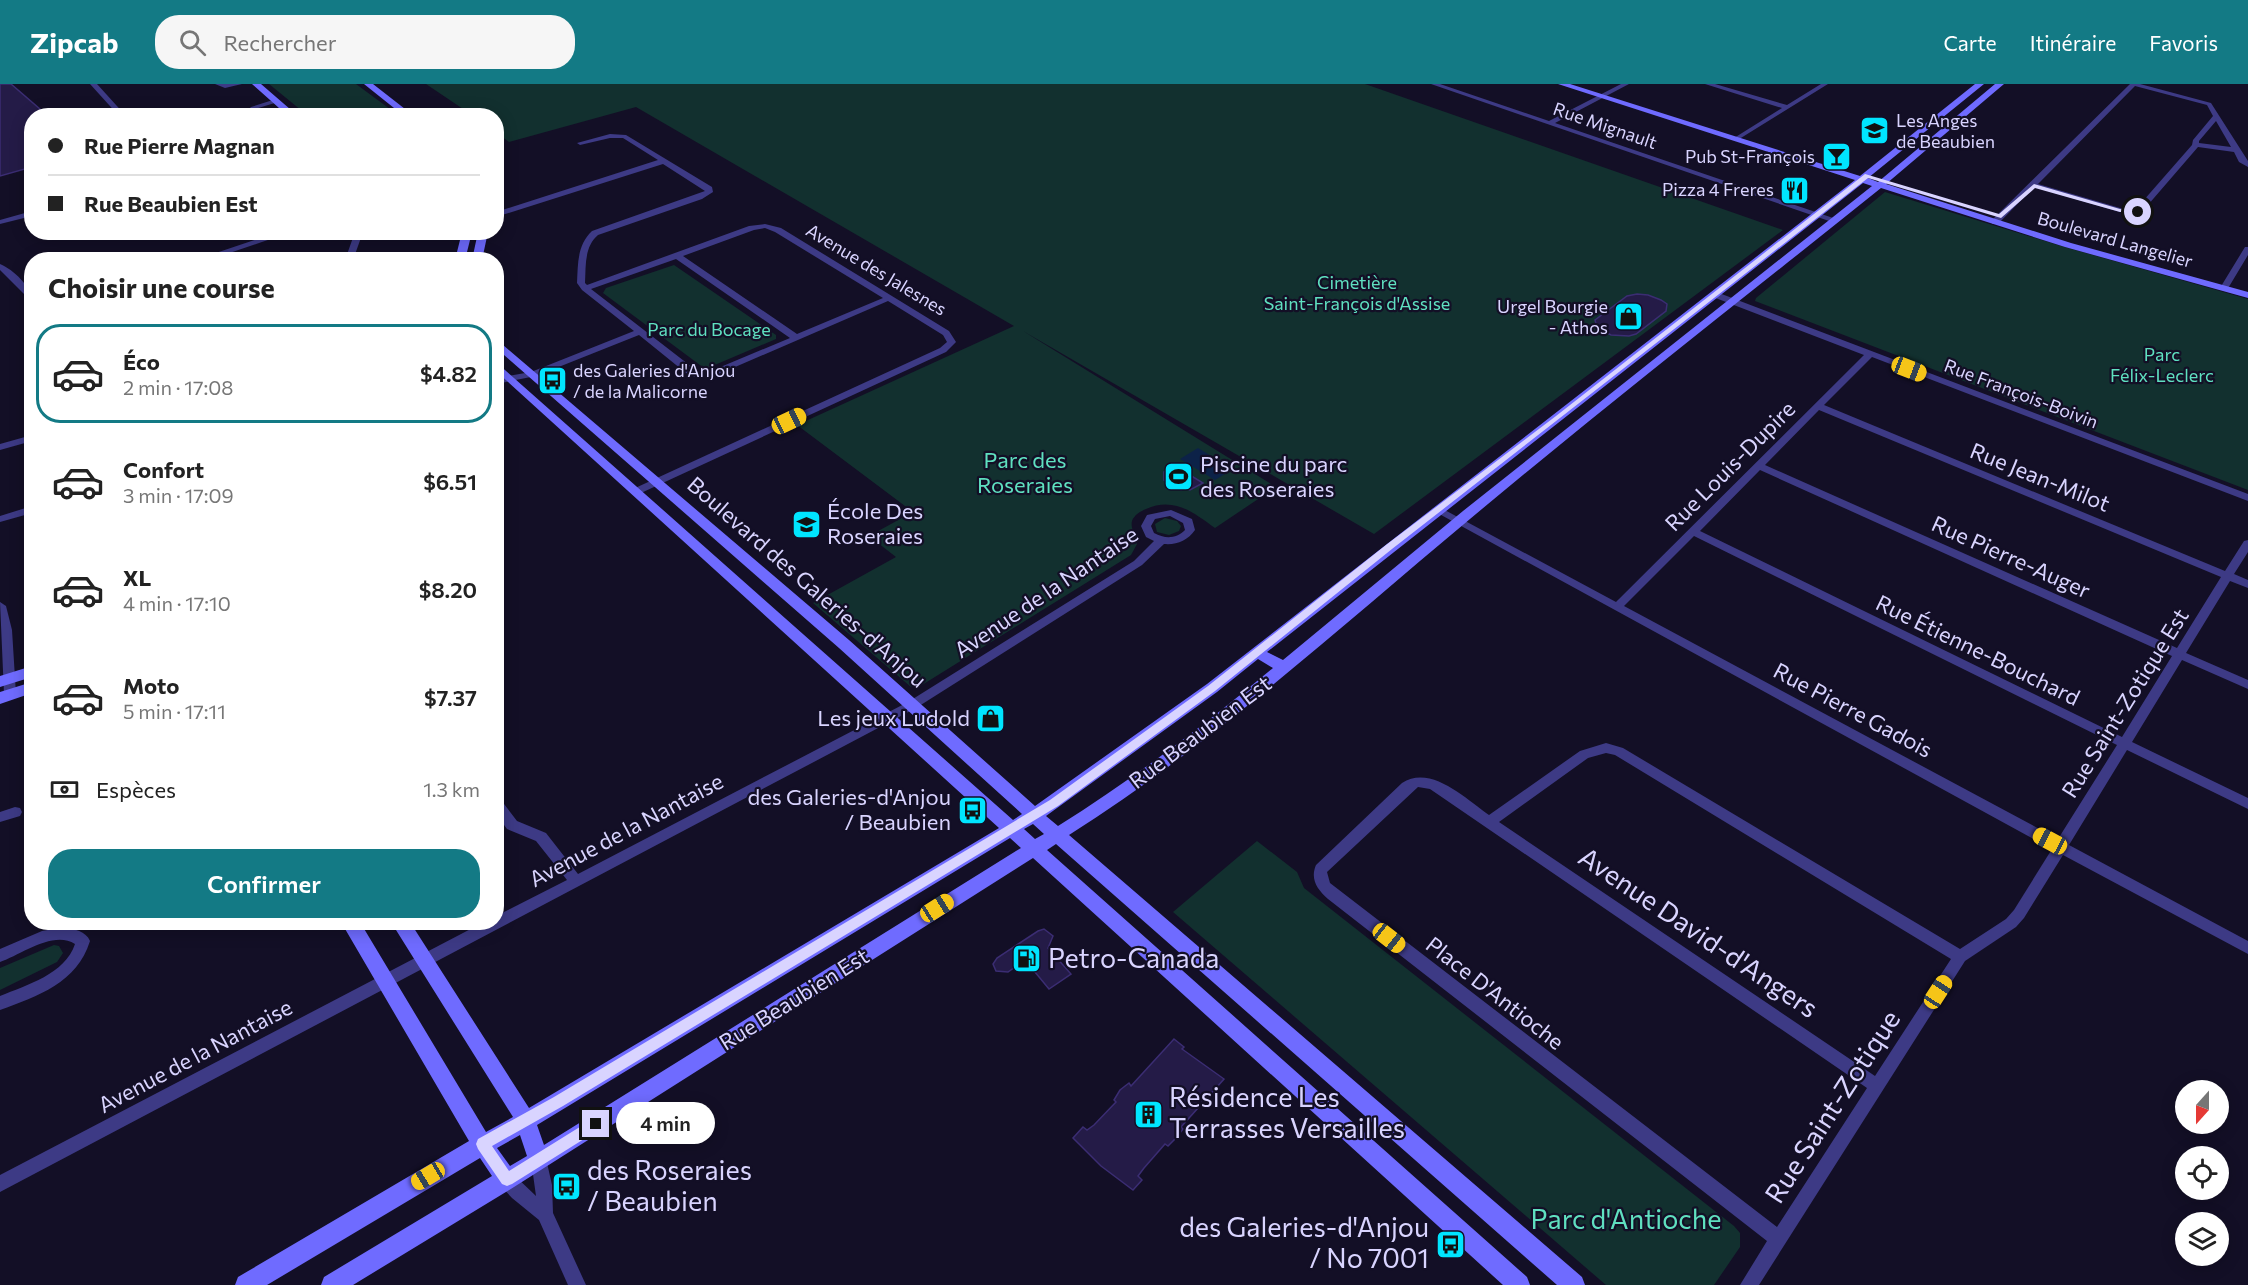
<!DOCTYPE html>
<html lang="fr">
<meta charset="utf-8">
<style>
body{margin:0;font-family:Commissioner,sans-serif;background:#f6f6f6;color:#222;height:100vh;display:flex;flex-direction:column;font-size:22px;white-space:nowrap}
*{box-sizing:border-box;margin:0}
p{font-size:20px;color:#767676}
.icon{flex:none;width:33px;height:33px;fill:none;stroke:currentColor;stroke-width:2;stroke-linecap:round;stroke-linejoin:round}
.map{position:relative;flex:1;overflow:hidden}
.details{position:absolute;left:24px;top:168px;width:480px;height:678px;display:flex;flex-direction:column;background:#fff;border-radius:24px;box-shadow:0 3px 15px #0003}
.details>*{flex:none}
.top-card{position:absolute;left:24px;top:24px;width:480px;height:132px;border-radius:24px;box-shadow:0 3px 15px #0003;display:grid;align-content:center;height:132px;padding:0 24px;background:#fff}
.needle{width:39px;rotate:201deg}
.buttons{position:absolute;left:2175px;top:996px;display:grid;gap:12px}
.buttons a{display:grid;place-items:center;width:54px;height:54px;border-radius:50%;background:#fff;box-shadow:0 3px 15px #0003;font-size:30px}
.end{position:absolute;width:27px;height:27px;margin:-14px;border:8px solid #d9d4ff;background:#111;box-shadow:0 0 0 3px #111}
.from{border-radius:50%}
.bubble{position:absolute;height:42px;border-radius:21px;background:#fff;box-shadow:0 3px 15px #0003;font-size:20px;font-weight:600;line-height:42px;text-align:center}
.car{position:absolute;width:18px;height:36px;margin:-18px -9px;border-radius:8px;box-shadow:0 0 4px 2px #0007;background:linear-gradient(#f5c518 24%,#345 0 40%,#f5c518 0 76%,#345 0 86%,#f5c518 0)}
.top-card b{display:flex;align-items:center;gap:21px;height:57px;font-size:22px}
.top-card b+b{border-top:2px solid #e0e0e0}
.top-card i{width:15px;height:15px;background:#222}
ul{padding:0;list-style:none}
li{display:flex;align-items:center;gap:18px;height:99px;margin:0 12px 9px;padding:0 12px;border:3px solid transparent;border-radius:24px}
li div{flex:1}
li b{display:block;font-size:22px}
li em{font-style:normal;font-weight:600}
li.on{border-color:#137a85}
li>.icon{width:54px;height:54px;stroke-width:1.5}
h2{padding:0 24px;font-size:27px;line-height:72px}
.pay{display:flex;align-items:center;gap:15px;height:66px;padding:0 24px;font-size:22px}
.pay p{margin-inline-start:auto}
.primary-button{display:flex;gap:12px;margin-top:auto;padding:12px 24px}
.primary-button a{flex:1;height:69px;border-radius:24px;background:#137a85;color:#fff;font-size:24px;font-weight:600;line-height:69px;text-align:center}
header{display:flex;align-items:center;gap:36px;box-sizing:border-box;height:84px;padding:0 30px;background:#137a85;color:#fff}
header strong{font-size:28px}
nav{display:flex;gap:33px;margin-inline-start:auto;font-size:21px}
.search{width:420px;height:54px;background:#f6f6f6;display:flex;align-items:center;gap:15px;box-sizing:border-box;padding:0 21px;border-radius:24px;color:#767676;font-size:22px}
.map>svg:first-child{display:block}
.green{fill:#12302f}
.water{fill:#0c2248}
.building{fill:#241b47;stroke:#3b2d73;stroke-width:1.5}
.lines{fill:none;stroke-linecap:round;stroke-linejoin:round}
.street{fill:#3d3a85;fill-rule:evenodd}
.secondary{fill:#6f6bff;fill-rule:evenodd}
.route{fill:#d9d4ff}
.labels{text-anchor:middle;stroke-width:4.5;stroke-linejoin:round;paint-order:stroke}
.far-poi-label{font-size:18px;fill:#d9d4ff;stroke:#130f26;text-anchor:end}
.far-street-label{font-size:18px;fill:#d9d4ff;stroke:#130f26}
.far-park-label{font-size:18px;fill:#5fe0c0;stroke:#130f26}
.park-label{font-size:22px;fill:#5fe0c0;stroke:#130f26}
.poi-label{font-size:22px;fill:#d9d4ff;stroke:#130f26;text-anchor:start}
.street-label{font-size:22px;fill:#d9d4ff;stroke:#130f26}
.near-street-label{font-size:27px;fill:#d9d4ff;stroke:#130f26}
.near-poi-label{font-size:27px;fill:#d9d4ff;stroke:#130f26;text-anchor:start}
.near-park-label{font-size:27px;fill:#5fe0c0;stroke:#130f26}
</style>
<header>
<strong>Zipcab</strong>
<div class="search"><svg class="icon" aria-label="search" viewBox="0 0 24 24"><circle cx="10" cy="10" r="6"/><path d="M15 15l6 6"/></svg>Rechercher</div>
<nav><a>Carte</a><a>Itinéraire</a><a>Favoris</a></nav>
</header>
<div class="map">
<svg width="2248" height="1201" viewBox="0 0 2248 1201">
<rect width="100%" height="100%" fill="#130f26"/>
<!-- green -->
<path class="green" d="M269,0h87l42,31h-91z
M426,0h939l418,146 -409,304 -351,-203 253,156 -61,41c-21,-15 -41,-32 -69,-19 -5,2 -12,6 -14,12 -2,7 4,16 5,23l-6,11 -209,130 -11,2 -98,-84 83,-46 -27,-21 44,-24 -116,-87 217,-99 -378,-219 -127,35 -12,-9 -1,-17 -24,-1z
M1885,108l176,54 187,53v191l-493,-189 1,-3z
M674,181l102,70v4l-66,28 -6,1 -101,-75 3,-5z
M1165,434l12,3 4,5 -2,5 -10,4 -12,-3 -2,-8z
M1257,757l40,31 7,16 430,338 6,7v14l-26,38h-108l-433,-373z
M54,861l5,1 4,7 -6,9 -57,28v-22z"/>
<!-- water -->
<path class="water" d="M1198,364l35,21 -18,11 -35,-21z"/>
<!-- building -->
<path class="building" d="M0,0h11l37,32h-16v51l-32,9z
M1637,210l11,1 13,5 6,4 -1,7 -30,23 -7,2 -18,-1 -14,-7 -2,-8 32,-24z
M1175,382l28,17 -13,7 -5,-2 -4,2 -17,-10v-8z
M1044,845l9,7 -5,12 23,26 -22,15 -24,-29 -17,12 -12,-1 -3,-7 4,-6 41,-27z
M1174,955l10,8 -2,2 42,30 -43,48 2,2 -7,9 -8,8 -3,-2 -21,24 -6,8 4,4 -9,10 -32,-24 -28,-28 10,-11 4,3 7,-5 22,-23 -2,-2 6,-10 9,-7 2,3z"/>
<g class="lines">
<!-- street -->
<path class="street" d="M90,0h7l29,32h-7z
M215,0h27l-17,4z
M1431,0h9l109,37 72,-37h8l-74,39 284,97 -7,2z
M1705,0h10l72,21 34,-21h7l-92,57 -3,-2 1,-1 48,-30z
M2130,0h10l71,19 37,58v6l-9,-5 -5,-10 -36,-5 -57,66 -21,-1 -86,-25 -36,37h-6v-4zM2135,2l72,19 6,11 -20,24 -1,5 -56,64 -16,-1 -82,-24zM2216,37l15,26 -32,-4v-2z
M276,15l3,2 -1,1 -23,7 -2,3 5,1 27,-7 3,2 -1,1c-13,4 -29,10 -42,4l6,-6z
M610,50l16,1 86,52 1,5 -11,7 -104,36c-14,12 -12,31 -13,48l2,2 162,-59 16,-2 16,4 168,103 7,11 -10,10 -305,141h-8v-4l307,-141 7,-6 -4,-7 -55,-34 -176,76h-17l-9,-4 -47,-38 -103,41 -40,8v-6l35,-6 103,-41 -52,-41 -5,-7c1,-19 0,-38 15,-52l113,-40 -42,-27 -167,53v-5l162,-52 -35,-22h-13l-30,7 -3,-2zM765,144l10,4 108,66 -86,36 -114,-78 71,-26zM676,175l114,79 -79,33h-14l-106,-82z
M32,127v5l-32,8v-4z
M278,148h13l-82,28h-14z
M355,148h8l-10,28h-8z
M2245,163h3v8l-21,35h-6l-1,-2z
M0,180c14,6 32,23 32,38l-32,-32z
M1713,209h6l529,201v7l-376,-144 -48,48 401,166 19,-30 4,-1v12l-14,22 14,6v8l-18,-7 -44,72 62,27v9l-66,-29 -50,82 116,56v11l-121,-59 -58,95 179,96v13l-185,-99 -39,63 -8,9 -51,34 -206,324h-19l27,-44 -439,-342c-11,-10 -18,-20 -12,-34l86,-82c29,-19 64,16 87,32l91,-64 26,-8 17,5 337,201 46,-30 8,-9 38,-61 -620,-339 1,-2h8l175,94 248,-247 -151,-58zM1819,326l402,167 -44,71 -412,-183zM1760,386l412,186 -50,81 -422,-206zM1694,452l423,209 -59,94 -434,-233zM1606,669l9,2 336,204 -76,117 -376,-254 89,-64zM1418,703l12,2 437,299 -90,139 -447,-344 -3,-11z
M32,351v6l-32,9v-6z
M32,422v7l-32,9v-6z
M1171,426l21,9 3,11c-8,11 -18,15 -31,14l-22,21 -226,143 -916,484v-17l484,-253h12v-6l71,-36 -31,-39 -29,-12 -11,-15v-15l5,1 16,21 29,12 32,41 330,-172 226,-141 20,-20 -8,-4 -5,-11 6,-11zM1170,432l13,7 2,7c-9,9 -20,9 -31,3l-3,-7 4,-7z
M0,518l6,4 6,24 4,64 -6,4 -6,-4z
M15,723l5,1 2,4 -2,4 -20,6v-10z
M64,843c10,2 22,4 26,14 -13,42 -52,55 -90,69v-14c27,-11 65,-22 75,-52 -22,-14 -54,11 -75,18v-13l42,-18z
M539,1068l6,2 7,31 1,28 33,72h-18l-29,-65 -27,-22 -11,-12 -2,-6 2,-6 6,-2 6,2 23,22 -5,-36 2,-6z"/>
<!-- secondary -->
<path class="secondary" d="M252,0h9l37,32h-10z
M364,0h9l41,32h-10z
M1558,0h12l290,92 115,-92h9l-116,94 10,4 117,-98h9l-118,100 185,59 177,49v6l-183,-51 -184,-59c-137,110 -276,218 -411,331 -131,109 -257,225 -401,316l513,442 3,8h-28l-501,-441 -9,6 480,427 3,8h-27l-470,-427 -519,329 -161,98h-32l3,-8 168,-101 -12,-18 -213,127h-32l3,-8 231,-136 -128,-219h19l126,210 27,-15 -122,-195h19l119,186 470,-280 -503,-457v-9l517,458 9,-6 -183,-166 -343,-300v-9l353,301 186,166 172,-122 648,-504zM1863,99l9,3 -409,325 -180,149 -16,-8zM1258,575l15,9c-68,57 -140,111 -215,158l-12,-10 171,-124zM1033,740l11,10 -9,5 -11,-10zM1010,754l11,10 -477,297 -7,-20zM520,1051l7,21 -17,10 -13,-18z
M462,148h10l-7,28h-10z
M478,148h10l-6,28h-10z
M32,582v11l-32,10v-11z
M32,598v11l-32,11v-12z"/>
</g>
<!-- route -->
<path class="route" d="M1865,90l134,40 35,-30 86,25 21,3h-21l-85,-24 -34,30 -133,-40 -476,371 -177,142 -157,115 -495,300 -71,40 17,25 82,-51 5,-2 4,2 2,4 -2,5 -88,55 -5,2 -5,-2 -24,-35 -2,-5 2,-5 76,-42 496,-297 158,-114 178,-141 170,-129z"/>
<!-- icons -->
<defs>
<symbol id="school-square" viewBox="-11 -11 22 22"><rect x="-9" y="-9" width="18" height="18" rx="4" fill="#00e5ff" stroke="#130f26"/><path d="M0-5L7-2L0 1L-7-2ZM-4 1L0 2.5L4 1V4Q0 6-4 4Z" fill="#111"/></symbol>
<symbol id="bar-square" viewBox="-11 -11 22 22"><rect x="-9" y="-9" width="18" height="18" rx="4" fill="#00e5ff" stroke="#130f26"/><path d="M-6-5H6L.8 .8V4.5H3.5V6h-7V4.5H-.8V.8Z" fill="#111"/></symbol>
<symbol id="restaurant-square" viewBox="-11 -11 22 22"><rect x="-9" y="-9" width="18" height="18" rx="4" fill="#00e5ff" stroke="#130f26"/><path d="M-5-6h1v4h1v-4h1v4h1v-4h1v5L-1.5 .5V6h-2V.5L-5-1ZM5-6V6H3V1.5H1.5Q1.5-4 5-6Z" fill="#111"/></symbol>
<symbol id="shop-square" viewBox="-11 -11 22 22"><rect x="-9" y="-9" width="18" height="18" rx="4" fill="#00e5ff" stroke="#130f26"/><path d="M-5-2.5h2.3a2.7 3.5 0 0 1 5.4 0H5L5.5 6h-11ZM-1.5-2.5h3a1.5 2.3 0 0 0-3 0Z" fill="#111"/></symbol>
<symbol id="bus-square" viewBox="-11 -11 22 22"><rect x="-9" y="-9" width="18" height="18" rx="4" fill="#00e5ff" stroke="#130f26"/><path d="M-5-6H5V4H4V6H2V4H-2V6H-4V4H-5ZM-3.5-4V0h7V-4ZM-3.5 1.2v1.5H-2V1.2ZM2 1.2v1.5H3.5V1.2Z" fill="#111"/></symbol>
<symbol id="stadium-square" viewBox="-11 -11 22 22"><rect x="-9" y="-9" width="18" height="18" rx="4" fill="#00e5ff" stroke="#130f26"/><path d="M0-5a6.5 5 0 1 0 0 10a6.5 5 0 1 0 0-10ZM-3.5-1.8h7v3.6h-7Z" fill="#111"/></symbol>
<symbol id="fuel-square" viewBox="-11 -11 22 22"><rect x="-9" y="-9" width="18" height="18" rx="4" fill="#00e5ff" stroke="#130f26"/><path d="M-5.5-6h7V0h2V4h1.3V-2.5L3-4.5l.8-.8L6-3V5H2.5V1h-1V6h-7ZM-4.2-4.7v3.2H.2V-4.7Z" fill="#111"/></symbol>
<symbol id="building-square" viewBox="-11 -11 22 22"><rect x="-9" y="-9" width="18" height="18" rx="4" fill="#00e5ff" stroke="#130f26"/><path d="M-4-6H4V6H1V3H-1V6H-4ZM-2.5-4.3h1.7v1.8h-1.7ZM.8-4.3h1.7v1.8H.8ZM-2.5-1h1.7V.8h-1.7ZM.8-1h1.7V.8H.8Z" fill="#111"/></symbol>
</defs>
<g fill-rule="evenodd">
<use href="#school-square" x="1858" y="30" width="33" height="33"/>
<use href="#bar-square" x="1820" y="56" width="33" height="33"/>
<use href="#restaurant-square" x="1778" y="90" width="33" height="33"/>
<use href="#shop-square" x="1612" y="216" width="33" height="33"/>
<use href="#bus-square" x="536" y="280" width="33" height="33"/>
<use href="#stadium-square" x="1162" y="376" width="33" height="33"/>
<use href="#school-square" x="790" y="424" width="33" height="33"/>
<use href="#shop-square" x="974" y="618" width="33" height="33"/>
<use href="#bus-square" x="956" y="710" width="33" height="33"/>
<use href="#fuel-square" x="1010" y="858" width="33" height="33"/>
<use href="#building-square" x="1132" y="1014" width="33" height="33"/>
<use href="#bus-square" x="550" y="1086" width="33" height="33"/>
<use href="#bus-square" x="1434" y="1144" width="33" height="33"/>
</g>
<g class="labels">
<!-- far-poi labels -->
<g class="far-poi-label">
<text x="1896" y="43" text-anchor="start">Les Anges<tspan x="1896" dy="21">de Beaubien</tspan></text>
<text x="1815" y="79">Pub St-François</text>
<text x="1774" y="112">Pizza 4 Freres</text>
<text x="1608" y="229">Urgel Bourgie<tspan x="1608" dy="21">- Athos</tspan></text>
<text x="573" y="293" text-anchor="start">des Galeries d'Anjou<tspan x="573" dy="21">/ de la Malicorne</tspan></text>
</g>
<!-- far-street labels -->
<g class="far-street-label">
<text transform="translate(1605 42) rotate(19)" y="6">Rue Mignault</text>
<text transform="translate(2115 156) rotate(16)" y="6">Boulevard Langelier</text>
<text transform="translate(876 186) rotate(31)" y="6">Avenue des Jalesnes</text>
<text transform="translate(2021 310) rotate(21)" y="6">Rue François-Boivin</text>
</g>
<!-- far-park labels -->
<g class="far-park-label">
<text x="1357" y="205">Cimetière<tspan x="1357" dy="21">Saint-François d'Assise</tspan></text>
<text x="709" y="252">Parc du Bocage</text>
<text x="2162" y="277">Parc<tspan x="2162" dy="21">Félix-Leclerc</tspan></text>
</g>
<!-- park labels -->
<g class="park-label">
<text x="1025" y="384">Parc des<tspan x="1025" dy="25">Roseraies</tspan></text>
</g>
<!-- poi labels -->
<g class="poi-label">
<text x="1200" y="388">Piscine du parc<tspan x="1200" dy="25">des Roseraies</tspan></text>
<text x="827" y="435">École Des<tspan x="827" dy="25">Roseraies</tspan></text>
<text x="970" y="642" text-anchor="end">Les jeux Ludold</text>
<text x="951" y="721" text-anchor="end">des Galeries-d'Anjou<tspan x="951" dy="25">/ Beaubien</tspan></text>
</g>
<!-- street labels -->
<g class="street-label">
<text transform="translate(1730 382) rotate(-45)" y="8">Rue Louis-Dupire</text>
<text transform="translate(2040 393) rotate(22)" y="8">Rue Jean-Milot</text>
<text transform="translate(2011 473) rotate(24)" y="8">Rue Pierre-Auger</text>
<text transform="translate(807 498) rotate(41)" y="8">Boulevard des Galeries-d'Anjou</text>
<text transform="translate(1046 508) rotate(-34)" y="8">Avenue de la Nantaise</text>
<text transform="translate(1978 566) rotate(26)" y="8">Rue Étienne-Bouchard</text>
<text transform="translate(2125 619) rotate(-58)" y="8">Rue Saint-Zotique Est</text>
<text transform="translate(1853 626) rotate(28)" y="8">Rue Pierre Gadois</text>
<text transform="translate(1200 648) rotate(-37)" y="8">Rue Beaubien Est</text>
<text transform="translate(626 746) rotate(-28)" y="8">Avenue de la Nantaise</text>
<text transform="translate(1495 909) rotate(38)" y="8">Place D'Antioche</text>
<text transform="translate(794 915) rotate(-32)" y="8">Rue Beaubien Est</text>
<text transform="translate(195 972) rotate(-28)" y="8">Avenue de la Nantaise</text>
</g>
<!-- near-street labels -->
<g class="near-street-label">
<text transform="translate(1698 849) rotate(34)" y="9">Avenue David-d'Angers</text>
<text transform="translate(1833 1023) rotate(-57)" y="9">Rue Saint-Zotique</text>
</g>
<!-- near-poi labels -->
<g class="near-poi-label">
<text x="1048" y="884">Petro-Canada</text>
<text x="1169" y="1023">Résidence Les<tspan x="1169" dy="31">Terrasses Versailles</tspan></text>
<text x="587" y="1096">des Roseraies<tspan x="587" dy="31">/ Beaubien</tspan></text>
<text x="1429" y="1153" text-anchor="end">des Galeries-d'Anjou<tspan x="1429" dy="31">/ No 7001</tspan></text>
</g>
<!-- near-park labels -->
<g class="near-park-label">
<text x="1626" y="1145">Parc d'Antioche</text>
</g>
</g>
</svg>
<div class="buttons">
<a><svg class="needle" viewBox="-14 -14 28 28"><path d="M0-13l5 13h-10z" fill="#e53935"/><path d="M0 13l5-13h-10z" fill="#767676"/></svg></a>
<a><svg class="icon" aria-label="locate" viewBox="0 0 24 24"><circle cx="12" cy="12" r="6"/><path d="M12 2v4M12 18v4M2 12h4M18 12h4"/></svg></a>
<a><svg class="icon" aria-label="layers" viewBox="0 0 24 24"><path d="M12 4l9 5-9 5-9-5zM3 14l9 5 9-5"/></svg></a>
</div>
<i class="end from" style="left:2138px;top:128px"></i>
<i class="end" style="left:596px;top:1040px"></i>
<div class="bubble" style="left:616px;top:1018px;width:99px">4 min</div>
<i class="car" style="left:1909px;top:285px;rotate:111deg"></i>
<i class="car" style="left:789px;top:337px;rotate:65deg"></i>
<i class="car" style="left:2050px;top:757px;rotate:298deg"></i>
<i class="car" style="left:937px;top:824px;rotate:58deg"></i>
<i class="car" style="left:1389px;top:854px;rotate:128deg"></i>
<i class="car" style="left:1938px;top:908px;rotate:33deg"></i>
<i class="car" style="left:428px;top:1092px;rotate:239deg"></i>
<div class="top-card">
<b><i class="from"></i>Rue Pierre Magnan</b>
<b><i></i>Rue Beaubien Est</b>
</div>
<section class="details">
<h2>Choisir une course</h2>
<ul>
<li class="on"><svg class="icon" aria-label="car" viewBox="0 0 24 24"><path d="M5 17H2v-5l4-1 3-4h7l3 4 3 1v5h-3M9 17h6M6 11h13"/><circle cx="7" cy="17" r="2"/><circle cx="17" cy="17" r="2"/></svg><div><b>Éco</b><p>2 min · 17:08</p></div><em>$4.82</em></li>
<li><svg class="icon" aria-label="car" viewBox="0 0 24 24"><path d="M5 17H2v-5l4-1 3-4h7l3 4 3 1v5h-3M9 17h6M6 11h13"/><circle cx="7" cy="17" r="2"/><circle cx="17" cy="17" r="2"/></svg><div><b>Confort</b><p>3 min · 17:09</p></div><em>$6.51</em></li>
<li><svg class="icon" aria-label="car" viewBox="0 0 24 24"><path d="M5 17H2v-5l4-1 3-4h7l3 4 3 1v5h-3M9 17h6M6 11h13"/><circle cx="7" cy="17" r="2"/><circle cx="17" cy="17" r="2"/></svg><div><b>XL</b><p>4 min · 17:10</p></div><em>$8.20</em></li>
<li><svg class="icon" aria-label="car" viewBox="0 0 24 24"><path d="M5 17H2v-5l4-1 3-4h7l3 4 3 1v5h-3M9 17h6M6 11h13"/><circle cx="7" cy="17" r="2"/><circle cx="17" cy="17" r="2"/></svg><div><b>Moto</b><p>5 min · 17:11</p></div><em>$7.37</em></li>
</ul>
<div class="pay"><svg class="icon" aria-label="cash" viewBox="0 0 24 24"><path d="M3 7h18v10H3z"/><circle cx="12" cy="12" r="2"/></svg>Espèces<p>1.3 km</p></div>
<div class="primary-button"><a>Confirmer</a></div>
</section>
</div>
